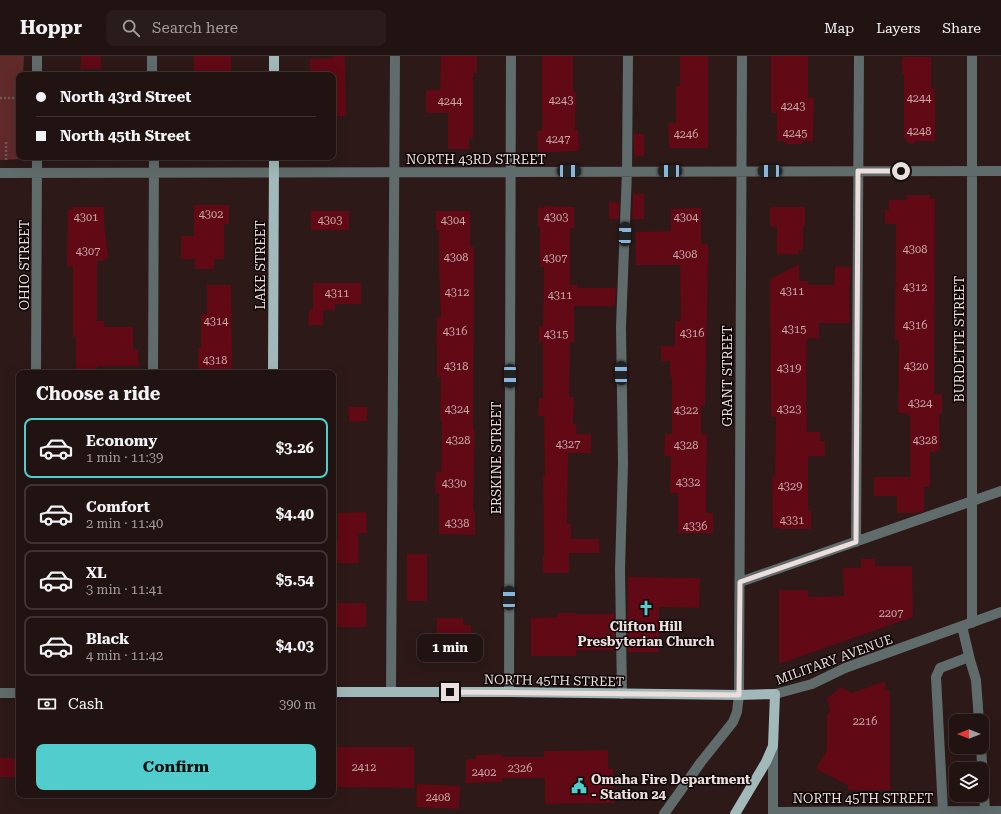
<!DOCTYPE html>
<meta charset="utf-8">
<style>
body{margin:0;font-family:"Roboto Serif",serif;background:#291c1b;color:#f1f3f6;height:100vh;display:flex;flex-direction:column;font-size:15px;white-space:nowrap}
*{box-sizing:border-box;margin:0}
p{font-size:13px;color:#a29e9f}
.icon{flex:none;width:22px;height:22px;fill:none;stroke:currentColor;stroke-width:2;stroke-linecap:round;stroke-linejoin:round}
.map{position:relative;flex:1;overflow:hidden}
.sheet{position:absolute;left:16px;top:314px;width:320px;height:428px;display:flex;flex-direction:column;background:#211312;border-radius:8px;box-shadow:0 4px 16px #0002,0 0 0 1px #3e3232}
.sheet>*{flex:none}
.top-card{position:absolute;left:16px;top:16px;width:320px;height:88px;border-radius:8px;box-shadow:0 4px 16px #0002,0 0 0 1px #3e3232;display:grid;align-content:center;height:88px;padding:0 20px;background:#211312}
.needle{width:26px;rotate:270deg}
.tools{position:absolute;left:949px;top:658px;display:grid;gap:8px}
.tools a{display:grid;place-items:center;width:40px;height:40px;border-radius:8px;background:#211312;box-shadow:0 4px 16px #0002,0 0 0 1px #3e3232;font-size:20px}
.end{position:absolute;width:18px;height:18px;margin:-9px;border:5px solid #ebdedd;background:#111;box-shadow:0 0 0 2px #111}
.from{border-radius:50%}
.bubble{position:absolute;height:28px;border-radius:8px;background:#211312;box-shadow:0 4px 16px #0002,0 0 0 1px #3e3232;font-size:13px;font-weight:700;line-height:28px;text-align:center}
.car{position:absolute;width:12px;height:24px;margin:-12px -6px;border-radius:5px;box-shadow:0 0 3px 1px #0007;background:linear-gradient(#222 24%,#8ab4d8 0 40%,#222 0 76%,#8ab4d8 0 86%,#222 0)}
.top-card b{display:flex;align-items:center;gap:14px;height:38px;font-size:15px}
.top-card b+b{border-top:1px solid #3e3232}
.top-card i{width:10px;height:10px;background:#f1f3f6}
ul{padding:0;list-style:none}
li{display:flex;align-items:center;gap:12px;height:60px;margin:0 8px 6px;padding:0 12px;border:2px solid #3e3232;border-radius:8px}
li div{flex:1}
li b{display:block;font-size:15px}
li em{font-style:normal;font-weight:700}
li.on{border-color:#52cdcd}
li>.icon{width:36px;height:36px;stroke-width:1.5}
h2{padding:0 20px;font-size:18px;line-height:48px}
.pay{display:flex;align-items:center;gap:10px;height:44px;padding:0 20px;font-size:15px}
.pay p{margin-inline-start:auto}
.action{display:flex;gap:8px;margin-top:auto;padding:8px 20px}
.action a{flex:1;height:46px;border-radius:8px;background:#52cdcd;color:#111;font-size:16px;font-weight:700;line-height:46px;text-align:center}
header{display:flex;align-items:center;gap:24px;box-sizing:border-box;height:56px;padding:0 20px;background:#211312;border-bottom:1px solid #3e3232}
header strong{font-size:19px}
nav{display:flex;gap:22px;margin-inline-start:auto;font-size:14px}
.search{width:280px;height:36px;background:#291c1b;display:flex;align-items:center;gap:10px;box-sizing:border-box;padding:0 14px;border-radius:8px;color:#a29e9f;font-size:15px}
.map>svg:first-child{display:block}
.green{fill:#612a2a}
.building{fill:#610914}
.lines{fill:none;stroke-linecap:round;stroke-linejoin:round}
.path{stroke:#6a5958;stroke-width:2.5;stroke-dasharray:2 2;stroke-linecap:butt}
.minor{stroke:#606b6b;stroke-width:10}
.major{stroke:#a1b9b9;stroke-width:10}
.route{stroke:#ebdedd;stroke-width:5}
.labels{text-anchor:middle;stroke-width:3;stroke-linejoin:round;paint-order:stroke}
.number-label{font-size:11px;fill:#c8a9ab}
.street-label{font-size:13px;fill:#ebdedd;stroke:#0e0606}
.poi-label{font-size:13px;font-weight:bold;fill:#ebdedd;stroke:#0e0606}
</style>
<header>
<strong>Hoppr</strong>
<div class="search"><svg class="icon" aria-label="search" viewBox="0 0 24 24"><circle cx="10" cy="10" r="6"/><path d="M15 15l6 6"/></svg>Search here</div>
<nav><a>Map</a><a>Layers</a><a>Share</a></nav>
</header>
<div class="map">
<svg width="1001" height="758" viewBox="0 0 1001 758">
<rect width="100%" height="100%" fill="#2c1918"/>
<!-- green -->
<path class="green" d="M0,0h24l-1,19h-4v82h4v2l-23,1z"/>
<!-- building -->
<path class="building" d="M81,0h20v13h-20z
M194,0h37v18l-37,1z
M333,0h12l1,60h-13v-41h-23v-16l23,-1z
M441,0h36v17h-4v65h-4v11h-21v-36h-22v-23h14z
M542,0h31v36h3l-1,38h3l1,21 -41,2 -1,-22h5z
M680,0h28v92h-39l-1,-25h8v-37h4z
M771,0h37v42h6l-1,43h-10v3h-18v-3h-8v-28h-6z
M902,1h29v32h4v52h-19l-2,3 -6,-1 -4,-6v-63h-2z
M634,78h10v22h-10z
M633,138h11v25h-12z
M907,139h23v4h5l-1,195h8v19h-3l1,37h-5v2h-5v35h-6v24l-7,2h-20v-17h-23v-19h36v-62h-3v-2h-9l1,-73h-4l1,-116h-11v-14h4v-10h18z
M609,146h10v17h-10z
M194,149h35v19h-5v35h-10v10h-19v-10h-14v-23h13z
M544,150l30,1v21h-4v57h8l-1,3h39l-1,18h-41v36h-4l-1,55h5l-1,27h3l1,10h14v19h-23l-1,71h4v15h28v14h-30v20h-26v-18h1l-1,-79h2l-1,-59v-1h-6l1,-18h4v-56h-4v-16h4l1,-59h-4v-40h-2v-20l6,1z
M73,151h31v17l4,32 -4,5h-7v60h7v6h29v23h5l1,16h-42v7h-21v-36h-3v-71h-6l1,-57h5z
M770,151h35v19h-2v24h-4v4h-22v-28h-7z
M701,152v36h7v20l-3,142 -4,-1v29h6l-1,79h7v20h-35v-40h-8l1,-37h-7l1,-22h7v-57h-2v-16h-9v-15h14v-25h6l-1,-56h-44v-33l35,-1v-22z
M311,155h38v19h-38z
M436,155h34v36h4v35l-1,148h2l-2,81h2v24l-36,-1v-41h-4l1,-21h5l1,-51h-2l1,-44h-4v-33h-1l1,-27h4l-2,-49v-38h-3z
M799,208v17h9v4h26l1,-19 16,1 -1,19h-1l1,37h-31v16l-12,-1 -1,62 1,32h13v9h5v15h-17v55h3v18h-33v-1h-5l-1,-51h3l1,-60h-5l-1,-135 2,-4z
M313,227h48v21h-26v6h-12v15h-15l1,-15h4z
M207,229h24l1,88h-34v-25h3v-34h6z
M348,351h19v14l-18,1z
M366,456l1,21h-9l1,30h-26v-23h5v-27z
M407,498h20v47h-20z
M861,503h14v7h37l1,51 -134,47v-74h29v7l36,-1 -1,-28h18z
M628,521l72,1 -1,30 -40,-1v45h-31l-1,-38h1z
M333,547h33v24h-33z
M558,557h18v1h38l1,36h-39v6h-45v-38l27,-1z
M437,562h26v7h8v17h-8v13h-26z
M886,625l-1,10h5v99h-42v-5l-32,-16 11,-19v-35l3,-5 -3,-11 14,-12 11,6z
M333,691h81v41l-81,-1z
M608,694v19l5,-1 1,35 -69,1v-26h-43v4l-36,1v-24h10v-4l26,-1v3h42v-6z
M0,702h19v19h-19z
M417,728l43,2 -1,23 -43,-2z"/>
<g class="lines">
<!-- path -->
<path class="path" d="M0,42h19
M6,86v18"/>
<!-- minor -->
<path class="minor" d="M152,0v19
M37,19v-19
M0,117l1001,-2
M36,317l1,-216
M153,317l1,-216
M856,486l3,-486
M740,526l261,-91
M972,567v-567
M962,570l8,34 6,20 3,41
M391,636l4,-636
M509,636l2,-636
M0,637h19
M622,638l-2,-124 3,-107 -2,-136 6,-156 1,-115
M775,638l37,-10 33,-16 156,-56
M981,691l4,64
M943,755l-7,-134 4,-9 29,-11
M773,756l228,-1
M664,758l37,-52 32,-40 4,-10 2,-17 3,-639
M773,758v-68"/>
<!-- major -->
<path class="major" d="M274,19v-19
M273,317l1,-216
M333,636h176l230,3 36,-1 -2,52 -7,16 -31,52"/>
</g>
<g class="lines">
<!-- route -->
<path class="route" d="M450,636l289,3 1,-113 116,-40 2,-371h43"/>
</g>
<!-- icons -->
<defs>
<symbol id="church-bare" viewBox="-9 -9 18 18"><path d="M-1.2-6h2.4v3.5h3.3v2.4h-3.3V6h-2.4V-.1h-3.3v-2.4h3.3Z" fill="#52cdcd" stroke="#0e0606" stroke-width="2.5" paint-order="stroke"/></symbol>
<symbol id="civic-bare" viewBox="-9 -9 18 18"><path d="M-.6-6.5H3V-4.5H.6V-3L4-1V1h2V6H-6V1h2V-1L-.6-3ZM-1.2 2.5V6h2.4V2.5Z" fill="#52cdcd" stroke="#0e0606" stroke-width="2.5" paint-order="stroke"/></symbol>
</defs>
<g fill-rule="evenodd">
<use href="#church-bare" x="635" y="541" width="22" height="22"/>
<use href="#civic-bare" x="568" y="719" width="22" height="22"/>
</g>
<g class="labels">
<!-- number labels -->
<g class="number-label">
<text x="919" y="46">4244</text>
<text x="561" y="48">4243</text>
<text x="450" y="49">4244</text>
<text x="793" y="54">4243</text>
<text x="919" y="79">4248</text>
<text x="795" y="81">4245</text>
<text x="686" y="82">4246</text>
<text x="558" y="87">4247</text>
<text x="211" y="162">4302</text>
<text x="86" y="165">4301</text>
<text x="556" y="165">4303</text>
<text x="686" y="165">4304</text>
<text x="330" y="168">4303</text>
<text x="453" y="168">4304</text>
<text x="915" y="197">4308</text>
<text x="88" y="199">4307</text>
<text x="685" y="202">4308</text>
<text x="456" y="205">4308</text>
<text x="555" y="206">4307</text>
<text x="915" y="235">4312</text>
<text x="792" y="239">4311</text>
<text x="457" y="240">4312</text>
<text x="337" y="241">4311</text>
<text x="560" y="243">4311</text>
<text x="216" y="269">4314</text>
<text x="915" y="273">4316</text>
<text x="794" y="277">4315</text>
<text x="455" y="279">4316</text>
<text x="692" y="281">4316</text>
<text x="556" y="282">4315</text>
<text x="215" y="308">4318</text>
<text x="456" y="314">4318</text>
<text x="916" y="314">4320</text>
<text x="789" y="316">4319</text>
<text x="920" y="351">4324</text>
<text x="457" y="357">4324</text>
<text x="789" y="357">4323</text>
<text x="686" y="358">4322</text>
<text x="458" y="388">4328</text>
<text x="925" y="388">4328</text>
<text x="568" y="392">4327</text>
<text x="686" y="393">4328</text>
<text x="688" y="430">4332</text>
<text x="454" y="431">4330</text>
<text x="790" y="434">4329</text>
<text x="792" y="468">4331</text>
<text x="457" y="471">4338</text>
<text x="695" y="474">4336</text>
<text x="891" y="561">2207</text>
<text x="865" y="669">2216</text>
<text x="364" y="715">2412</text>
<text x="520" y="716">2326</text>
<text x="484" y="720">2402</text>
<text x="438" y="745">2408</text>
</g>
<!-- street labels -->
<g class="street-label">
<text x="476" y="108">NORTH 43RD STREET</text>
<text transform="translate(24 209) rotate(-90)" y="5">OHIO STREET</text>
<text transform="translate(260 209) rotate(-90)" y="5">LAKE STREET</text>
<text transform="translate(959 283) rotate(-90)" y="5">BURDETTE STREET</text>
<text transform="translate(727 320) rotate(-90)" y="5">GRANT STREET</text>
<text transform="translate(496 402) rotate(-90)" y="5">ERSKINE STREET</text>
<text transform="translate(834 603) rotate(-20)" y="5">MILITARY AVENUE</text>
<text transform="translate(554 624) rotate(1)" y="5">NORTH 45TH STREET</text>
<text x="863" y="747">NORTH 45TH STREET</text>
</g>
<!-- poi labels -->
<g class="poi-label">
<text x="646" y="575">Clifton Hill<tspan x="646" dy="15">Presbyterian Church</tspan></text>
<text x="591" y="728" text-anchor="start">Omaha Fire Department<tspan x="591" dy="15">- Station 24</tspan></text>
</g>
</g>
</svg>
<div class="tools">
<a><svg class="needle" viewBox="-14 -14 28 28"><path d="M0-13l5 13h-10z" fill="#e53935"/><path d="M0 13l5-13h-10z" fill="#a29e9f"/></svg></a>
<a><svg class="icon" aria-label="layers" viewBox="0 0 24 24"><path d="M12 4l9 5-9 5-9-5zM3 14l9 5 9-5"/></svg></a>
</div>
<i class="end from" style="left:901px;top:115px"></i>
<i class="end" style="left:450px;top:636px"></i>
<div class="bubble" style="left:417px;top:578px;width:66px">1 min</div>
<i class="car" style="left:569px;top:115px;rotate:90deg"></i>
<i class="car" style="left:670px;top:115px;rotate:270deg"></i>
<i class="car" style="left:770px;top:115px;rotate:270deg"></i>
<i class="car" style="left:625px;top:178px;rotate:2deg"></i>
<i class="car" style="left:621px;top:317px;rotate:359deg"></i>
<i class="car" style="left:510px;top:320px;rotate:180deg"></i>
<i class="car" style="left:509px;top:542px;rotate:0deg"></i>
<div class="top-card">
<b><i class="from"></i>North 43rd Street</b>
<b><i></i>North 45th Street</b>
</div>
<section class="sheet">
<h2>Choose a ride</h2>
<ul>
<li class="on"><svg class="icon" aria-label="car" viewBox="0 0 24 24"><path d="M5 17H2v-5l4-1 3-4h7l3 4 3 1v5h-3M9 17h6M6 11h13"/><circle cx="7" cy="17" r="2"/><circle cx="17" cy="17" r="2"/></svg><div><b>Economy</b><p>1 min · 11:39</p></div><em>$3.26</em></li>
<li><svg class="icon" aria-label="car" viewBox="0 0 24 24"><path d="M5 17H2v-5l4-1 3-4h7l3 4 3 1v5h-3M9 17h6M6 11h13"/><circle cx="7" cy="17" r="2"/><circle cx="17" cy="17" r="2"/></svg><div><b>Comfort</b><p>2 min · 11:40</p></div><em>$4.40</em></li>
<li><svg class="icon" aria-label="car" viewBox="0 0 24 24"><path d="M5 17H2v-5l4-1 3-4h7l3 4 3 1v5h-3M9 17h6M6 11h13"/><circle cx="7" cy="17" r="2"/><circle cx="17" cy="17" r="2"/></svg><div><b>XL</b><p>3 min · 11:41</p></div><em>$5.54</em></li>
<li><svg class="icon" aria-label="car" viewBox="0 0 24 24"><path d="M5 17H2v-5l4-1 3-4h7l3 4 3 1v5h-3M9 17h6M6 11h13"/><circle cx="7" cy="17" r="2"/><circle cx="17" cy="17" r="2"/></svg><div><b>Black</b><p>4 min · 11:42</p></div><em>$4.03</em></li>
</ul>
<div class="pay"><svg class="icon" aria-label="cash" viewBox="0 0 24 24"><path d="M3 7h18v10H3z"/><circle cx="12" cy="12" r="2"/></svg>Cash<p>390 m</p></div>
<div class="action"><a>Confirm</a></div>
</section>
</div>
